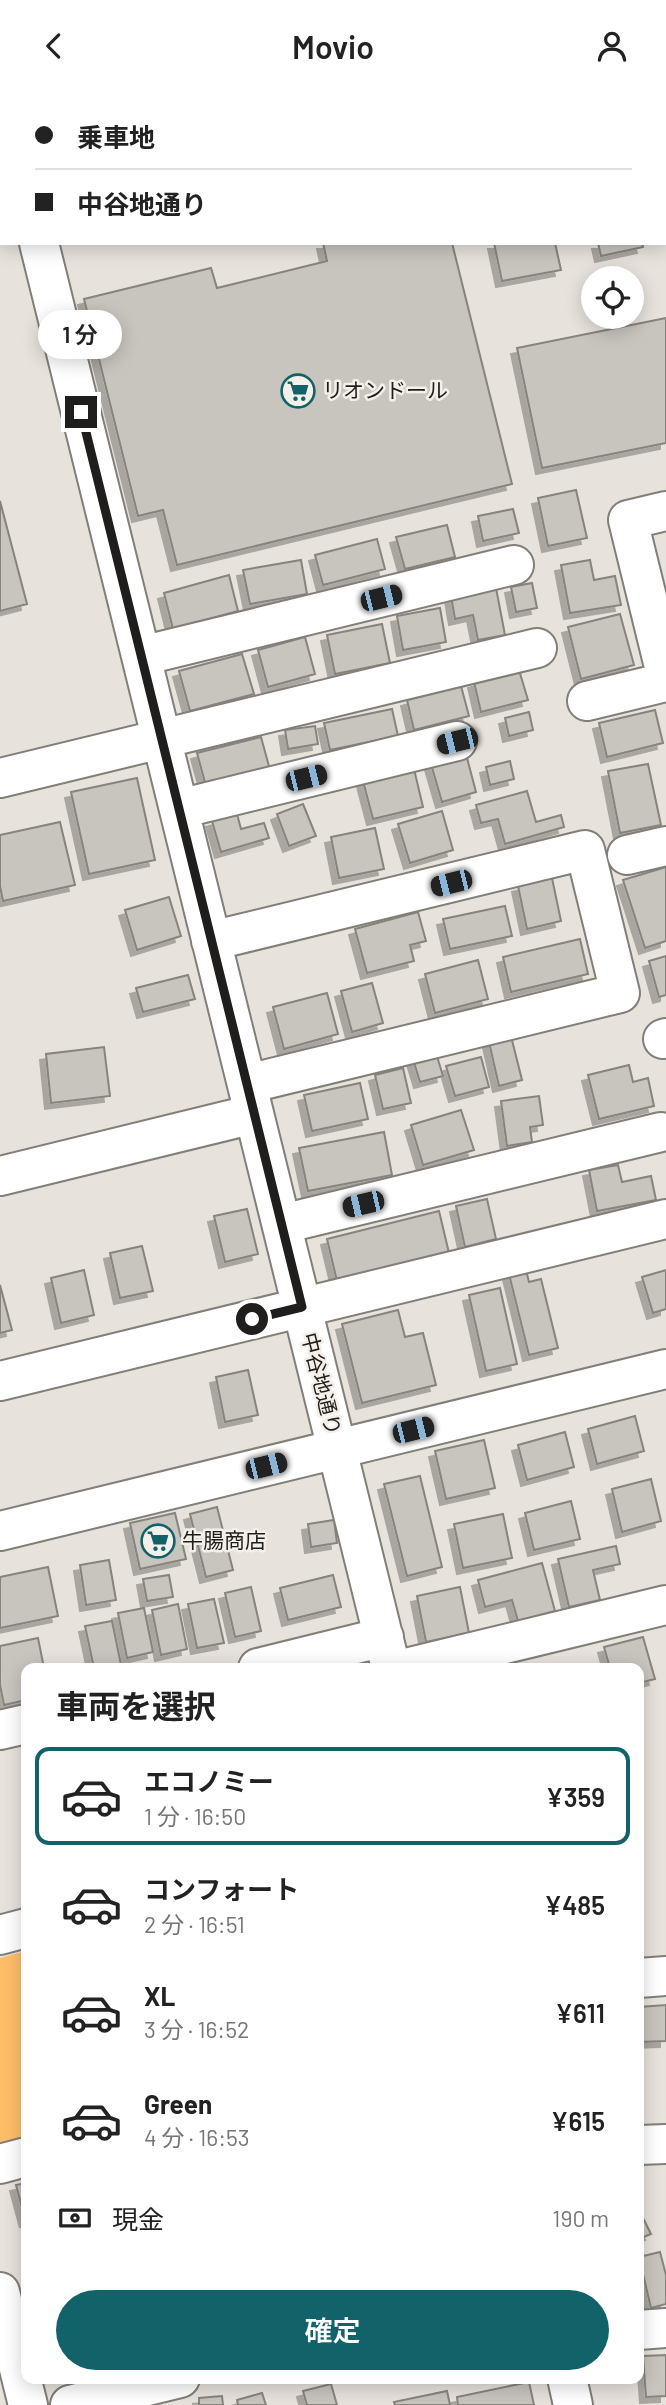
<!DOCTYPE html>
<html lang="ja">
<meta charset="utf-8">
<style>
body{margin:0;font-family:Barlow,"Noto Sans JP",sans-serif;background:#f2f2f2;color:#222;height:100vh;display:flex;flex-direction:column;font-size:26px;white-space:nowrap}
*{box-sizing:border-box;margin:0}
p{font-size:23px;color:#767676}
.icon{flex:none;width:38px;height:38px;fill:none;stroke:currentColor;stroke-width:2;stroke-linecap:round;stroke-linejoin:round}
.map{position:relative;flex:1;overflow:hidden}
.drawer{position:absolute;left:21px;top:1572px;width:623px;height:721px;display:flex;flex-direction:column;background:#fff;border-radius:14px;box-shadow:0 4px 18px #0003}
.drawer>*{flex:none}
.guide{position:absolute;left:0px;top:0px;width:667px;height:154px;box-shadow:0 4px 18px #0003;display:grid;align-content:center;height:154px;padding:0 35px;background:#fff}
.controls{position:absolute;left:581px;top:175px;display:grid;gap:14px}
.controls a{display:grid;place-items:center;width:63px;height:63px;border-radius:50%;background:#fff;box-shadow:0 4px 18px #0003;font-size:35px}
.end{position:absolute;width:32px;height:32px;margin:-16px;border:9px solid #201e1c;background:#fff;box-shadow:0 0 0 4px #fff}
.from{border-radius:50%}
.bubble{position:absolute;height:49px;border-radius:24px;background:#fff;box-shadow:0 4px 18px #0003;font-size:23px;font-weight:600;line-height:49px;text-align:center}
.car{position:absolute;width:21px;height:42px;margin:-21px -10px;border-radius:9px;box-shadow:0 0 5px 2px #0007;background:linear-gradient(#222 24%,#8ab4d8 0 40%,#222 0 76%,#8ab4d8 0 86%,#222 0)}
.guide b{display:flex;align-items:center;gap:24px;height:66px;font-size:26px}
.guide b+b{border-top:2px solid #e0e0e0}
.guide i{width:18px;height:18px;background:#222}
ul{padding:0;list-style:none}
li{display:flex;align-items:center;gap:21px;height:98px;margin:0 14px 10px;padding:0 21px;border:4px solid transparent;border-radius:14px}
li div{flex:1}
li b{display:block;font-size:26px}
li em{font-style:normal;font-weight:600}
li.on{border-color:#126269}
li>.icon{width:63px;height:63px;stroke-width:1.5}
h2{padding:0 35px;font-size:32px;line-height:84px}
.pay{display:flex;align-items:center;gap:18px;height:77px;padding:0 35px;font-size:26px}
.pay p{margin-inline-start:auto}
.cta{display:flex;gap:14px;margin-top:auto;padding:14px 35px}
.cta a{flex:1;height:80px;border-radius:42px;background:#126269;color:#fff;font-size:28px;font-weight:600;line-height:80px;text-align:center}
header{display:flex;justify-content:space-between;align-items:center;height:91px;padding:0 35px;background:#fff;font-size:32px;font-weight:600}
.map>svg:first-child{display:block}
.green{fill:#febe69}
.building{fill:#c8c4be;stroke:#87837d;stroke-width:2;filter:url(#shadow)}
.lines{fill:none;stroke-linecap:round;stroke-linejoin:round}
.minor-casing{stroke:#827e78;stroke-width:42}
.trunk-casing{stroke:#8b6223;stroke-width:42}
.minor{stroke:#fff;stroke-width:38}
.trunk{stroke:#d09e52;stroke-width:38}
.route{stroke:#201e1c;stroke-width:9}
.labels{text-anchor:middle;stroke-width:5;stroke-linejoin:round;paint-order:stroke}
.poi-label{font-size:21px;fill:#201e1c;stroke:#f4efe9;text-anchor:start}
.street-label{font-size:21px;fill:#201e1c;stroke:#f4efe9}
</style>
<header><svg class="icon" aria-label="back" viewBox="0 0 24 24"><path d="M15 5l-7 7 7 7"/></svg>Movio<svg class="icon" aria-label="person" viewBox="0 0 24 24"><circle cx="12" cy="8" r="4"/><path d="M4 21q1-7 8-7t8 7"/></svg></header>
<div class="map">
<svg width="666" height="2314" viewBox="0 0 666 2314">
<defs>
<filter id="shadow"><feDropShadow dx="-6" dy="6" stdDeviation="0" flood-color="#0004"/></filter>
</defs>
<rect width="100%" height="100%" fill="#e7e2dc"/>
<!-- green -->
<path class="green" d="M26,1860v186l-26,7v-186z"/>
<!-- building -->
<path class="building" d="M323,152h129l60,241 -335,81 -14,-55 -25,6 -54,-217 127,-31 6,20 110,-27z
M494,152h61l6,27 -59,11z
M598,152h44l1,4 -42,9z
M666,227v125l-124,25 -25,-120z
M576,399l11,48 -39,8 -10,-48z
M0,410l27,103 -27,7z
M513,418l6,24 -36,8 -5,-25z
M447,434l8,32 -50,12 -9,-32z
M377,448l8,30 -62,16 -8,-30z
M301,469l6,34 -57,10 -7,-34z
M590,469l4,20 21,-4 6,29 -51,8 -9,-48z
M229,484l9,36 -65,18 -9,-36z
M532,492l5,25 -21,4 -5,-25z
M496,497l9,47 -27,5 -5,-25 -18,4 -4,-23z
M440,517l6,34 -43,8 -6,-34z
M620,523l14,51 -53,14 -13,-52z
M382,533l8,39 -55,11 -8,-39z
M305,546l10,37 -47,13 -10,-37z
M242,563l12,40 -64,17 -11,-40z
M519,579l9,30 -47,12 -7,-30z
M461,595l8,30 -55,14 -7,-30z
M392,618l6,27 -68,14 -6,-27z
M655,619l8,33 -56,14 -8,-34z
M529,621l4,18 -24,6 -4,-18z
M315,635l3,18 -30,5 -3,-19z
M261,646l9,33 -64,16 -9,-33z
M466,663l10,38 -34,10 -11,-38z
M510,670l4,18 -24,6 -4,-18z
M648,673l13,61 -41,8 -12,-62z
M414,678l9,38 -50,12 -10,-38z
M137,687l18,82 -66,14 -18,-82z
M527,700l9,31 25,-7 3,12 -59,17 -7,-25 -17,4 -5,-18z
M303,713l13,32 -27,10 -12,-32z
M442,720l11,39 -43,13 -12,-39z
M237,723l4,15 23,-6 5,15 -48,14 -9,-31z
M60,731l15,63 -72,16 -3,-15v-51z
M375,737l9,41 -45,9 -8,-41z
M666,776v74l-21,7 -22,-68z
M552,787l9,43 -34,8 -9,-43z
M169,806l12,39 -44,14 -12,-40z
M505,815l7,30 -62,13 -7,-30z
M418,821l8,29 -16,4 4,16 -47,12 -12,-44z
M580,848l8,35 -77,18 -8,-35z
M666,865v39l-7,2 -10,-36z
M478,869l10,39 -53,14 -10,-39z
M188,884l7,24 -52,13 -7,-24z
M372,892l11,40 -31,9 -11,-41z
M327,902l11,41 -54,15 -11,-42z
M511,945l11,44 -23,6 -10,-44z
M104,956l6,49 -59,7 -5,-49z
M436,962l7,23 -23,6 -7,-23z
M481,966l8,30 -34,9 -9,-30z
M629,974l4,17 15,-4 6,28 -55,13 -11,-44z
M403,977l8,35 -28,6 -8,-34z
M360,992l8,36 -56,12 -8,-36z
M539,1005l4,29 -13,2 2,15 -25,4 -6,-45z
M461,1019l13,40 -51,15 -12,-40z
M384,1041l8,43 -84,16 -9,-43z
M618,1074l4,17 29,-6 5,24 -59,11 -8,-41z
M487,1108l9,40 -31,8 -9,-41z
M247,1118l11,45 -33,8 -11,-46z
M439,1120l10,42 -112,28 -10,-42z
M142,1155l11,45 -33,7 -10,-45z
M84,1179l10,45 -33,8 -10,-45z
M526,1179l3,12 12,-3 17,69 -29,7 -20,-81z
M666,1179v39l-13,4 -11,-36z
M0,1194l12,45 -12,3z
M500,1197l17,76 -31,7 -17,-76z
M398,1219l7,27 18,-4 13,52 -74,18 -20,-79z
M248,1279l10,45 -33,7 -9,-45z
M635,1325l9,35 -47,13 -9,-35z
M565,1341l9,35 -47,13 -9,-35z
M484,1349l11,48 -49,11 -11,-48z
M420,1385l22,91 -35,9 -23,-92z
M651,1388l10,42 -39,11 -10,-43z
M571,1410l9,38 -46,11 -9,-37z
M217,1416l16,63 -27,7 -16,-63z
M175,1422l11,46 -46,10 -10,-46z
M503,1423l9,44 -49,10 -9,-44z
M334,1429l3,23 -26,4 -3,-23z
M616,1455l4,18 -27,6 7,30 -31,7 -11,-48z
M109,1469l7,40 -30,5 -6,-40z
M542,1472l13,48 -37,10 -6,-21 -27,7 -7,-27z
M48,1476l10,49 -58,12v-51z
M169,1484l4,22 -26,4 -4,-22z
M333,1484l8,32 -53,13 -8,-32z
M251,1496l10,44 -26,6 -10,-44z
M460,1496l9,46 -43,9 -9,-46z
M214,1508l10,44 -27,5 -9,-44z
M178,1513l9,45 -26,6 -9,-45z
M144,1517l9,44 -26,6 -9,-45z
M112,1530l9,44 -27,3 -9,-42z
M643,1546l12,42 -16,4v-15h-29l-6,-21z
M38,1547l6,30h-18v32l-22,5 -4,-20v-39z
M666,1914v36l-27,1v-35z
M26,2092v39l-10,-37z
M639,2119l12,24 -12,5z
M660,2161l6,23v29l-15,4 -12,-51z
M666,2264v41l-20,1 -3,-41z
M529,2291l5,23h-76l-1,-8z
M331,2293l6,21h-30l-4,-14z
M447,2300l3,14h-55l-1,-3z
M262,2302l4,12h-28l-1,-5z
M222,2305l1,9h-24v-7z"/>
<g class="lines">
<defs>
<path id="minor" d="M1,0l1,3
M39,152l352,1425
M666,420l-38,9 38,155
M141,565l373,-91
M587,610l79,-19
M0,687l537,-130
M179,718l278,-68
M627,764l39,-9
M211,850l374,-91 35,143 -373,91
M663,948l3,-1
M0,1085l254,-62
M282,1133l379,-92
M0,1290l666,-162
M0,1440l666,-162
M258,1577l126,-31
M406,1577l260,-63
M0,1639l26,-6
M0,1844l26,-7
M639,1887l27,-2
M639,2054l27,-1
M0,2073l26,-7
M0,2201l28,113
M639,2239l27,-2
M567,2287l6,27
M70,2314l110,-27"/>
<path id="trunk" d="M231,2l6,-2
M0,61h2"/>
</defs>
<!-- minor casing -->
<use href="#minor" class="minor-casing"/>
<!-- trunk casing -->
<use href="#trunk" class="trunk-casing"/>
<!-- minor -->
<use href="#minor" class="minor"/>
<!-- trunk -->
<use href="#trunk" class="trunk"/>
</g>
<g class="lines">
<!-- route -->
<path class="route" d="M81,321l221,895 -50,12"/>
</g>
<!-- icons -->
<defs>
<symbol id="supermarket-ring" viewBox="-11 -11 22 22"><circle r="9.5" fill="#f4efe9" stroke="#126269" stroke-width="1.5"/><path d="M-6-5.5h2.5l.6 2H6L4.5 2H-2.5L-4.4-4H-6ZM-1.5 3.2a1.3 1.3 0 1 0 .1 0ZM3 3.2a1.3 1.3 0 1 0 .1 0Z" fill="#126269"/></symbol>
</defs>
<g fill-rule="evenodd">
<use href="#supermarket-ring" x="279" y="281" width="38" height="38"/>
<use href="#supermarket-ring" x="139" y="1431" width="38" height="38"/>
</g>
<g class="labels">
<!-- poi labels -->
<g class="poi-label">
<text x="322" y="307">リオンドール</text>
<text x="182" y="1457">牛腸商店</text>
</g>
<!-- street labels -->
<g class="street-label">
<text transform="translate(321 1293) rotate(76)" y="7">中谷地通り</text>
</g>
</g>
</svg>
<div class="controls">
<a><svg class="icon" aria-label="locate" viewBox="0 0 24 24"><circle cx="12" cy="12" r="6"/><path d="M12 2v4M12 18v4M2 12h4M18 12h4"/></svg></a>
</div>
<i class="end from" style="left:252px;top:1228px"></i>
<i class="end" style="left:81px;top:321px"></i>
<div class="bubble" style="left:38px;top:219px;width:84px">1 分</div>
<i class="car" style="left:381px;top:507px;rotate:76deg"></i>
<i class="car" style="left:457px;top:650px;rotate:256deg"></i>
<i class="car" style="left:306px;top:687px;rotate:76deg"></i>
<i class="car" style="left:451px;top:792px;rotate:256deg"></i>
<i class="car" style="left:363px;top:1113px;rotate:257deg"></i>
<i class="car" style="left:413px;top:1339px;rotate:76deg"></i>
<i class="car" style="left:266px;top:1375px;rotate:76deg"></i>
<div class="guide">
<b><i class="from"></i>乗車地</b>
<b><i></i>中谷地通り</b>
</div>
<section class="drawer">
<h2>車両を選択</h2>
<ul>
<li class="on"><svg class="icon" aria-label="car" viewBox="0 0 24 24"><path d="M5 17H2v-5l4-1 3-4h7l3 4 3 1v5h-3M9 17h6M6 11h13"/><circle cx="7" cy="17" r="2"/><circle cx="17" cy="17" r="2"/></svg><div><b>エコノミー</b><p>1 分 · 16:50</p></div><em>¥359</em></li>
<li><svg class="icon" aria-label="car" viewBox="0 0 24 24"><path d="M5 17H2v-5l4-1 3-4h7l3 4 3 1v5h-3M9 17h6M6 11h13"/><circle cx="7" cy="17" r="2"/><circle cx="17" cy="17" r="2"/></svg><div><b>コンフォート</b><p>2 分 · 16:51</p></div><em>¥485</em></li>
<li><svg class="icon" aria-label="car" viewBox="0 0 24 24"><path d="M5 17H2v-5l4-1 3-4h7l3 4 3 1v5h-3M9 17h6M6 11h13"/><circle cx="7" cy="17" r="2"/><circle cx="17" cy="17" r="2"/></svg><div><b>XL</b><p>3 分 · 16:52</p></div><em>¥611</em></li>
<li><svg class="icon" aria-label="car" viewBox="0 0 24 24"><path d="M5 17H2v-5l4-1 3-4h7l3 4 3 1v5h-3M9 17h6M6 11h13"/><circle cx="7" cy="17" r="2"/><circle cx="17" cy="17" r="2"/></svg><div><b>Green</b><p>4 分 · 16:53</p></div><em>¥615</em></li>
</ul>
<div class="pay"><svg class="icon" aria-label="cash" viewBox="0 0 24 24"><path d="M3 7h18v10H3z"/><circle cx="12" cy="12" r="2"/></svg>現金<p>190 m</p></div>
<div class="cta"><a>確定</a></div>
</section>
</div>
